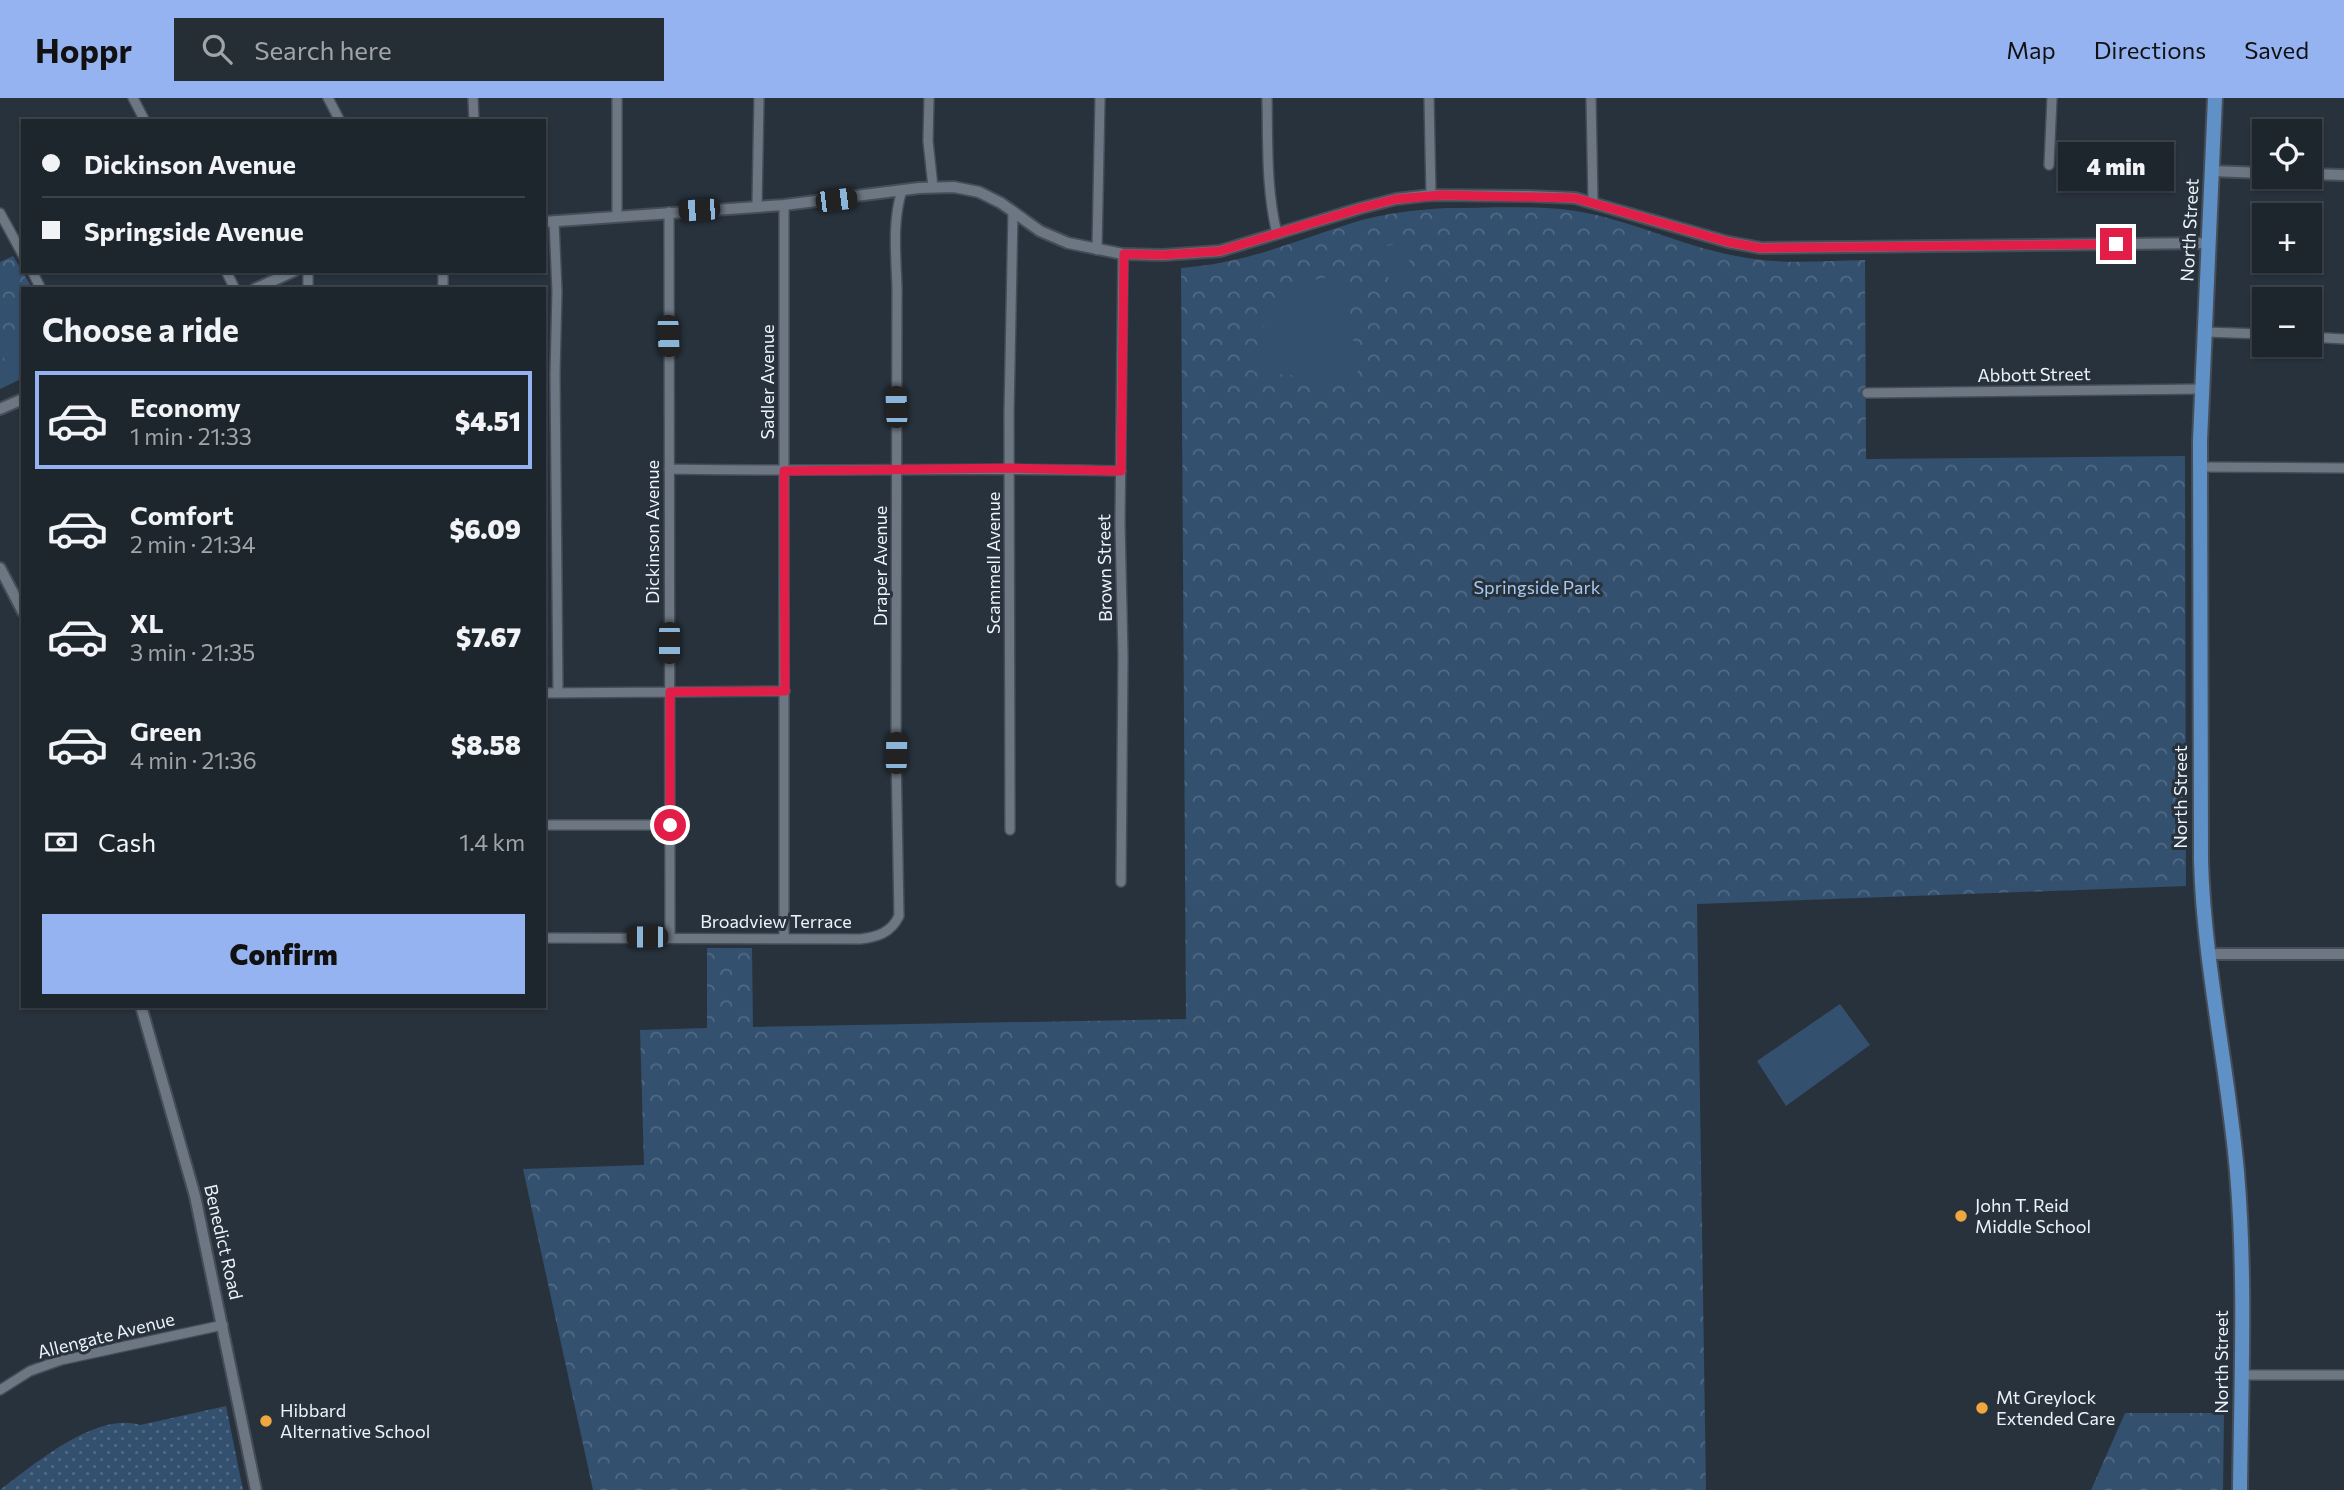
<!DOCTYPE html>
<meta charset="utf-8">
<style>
body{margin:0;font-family:Commissioner,sans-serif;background:#262e35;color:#f1f3f6;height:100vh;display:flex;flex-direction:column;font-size:26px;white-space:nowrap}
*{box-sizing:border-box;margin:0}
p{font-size:23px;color:#a1a5aa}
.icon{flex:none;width:38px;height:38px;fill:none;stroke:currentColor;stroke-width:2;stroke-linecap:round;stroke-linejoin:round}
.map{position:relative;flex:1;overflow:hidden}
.drawer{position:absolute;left:21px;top:189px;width:525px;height:721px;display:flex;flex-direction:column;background:#1e262d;border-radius:0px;box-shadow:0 2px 5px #0004,0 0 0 2px #3c4349}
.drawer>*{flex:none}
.guide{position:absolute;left:21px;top:21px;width:525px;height:154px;border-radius:0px;box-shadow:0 2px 5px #0004,0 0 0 2px #3c4349;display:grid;align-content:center;height:154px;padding:0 21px;background:#1e262d}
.fabs{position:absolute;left:2252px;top:21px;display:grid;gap:14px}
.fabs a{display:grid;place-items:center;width:70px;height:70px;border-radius:0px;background:#1e262d;box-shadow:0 2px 5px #0004,0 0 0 2px #3c4349;font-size:35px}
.end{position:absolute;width:32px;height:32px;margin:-16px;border:9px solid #e11d48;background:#fff;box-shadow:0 0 0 4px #fff}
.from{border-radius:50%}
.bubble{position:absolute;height:49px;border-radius:0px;background:#1e262d;box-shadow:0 2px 5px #0004,0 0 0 2px #3c4349;font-size:23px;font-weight:800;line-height:49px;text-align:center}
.car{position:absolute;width:21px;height:42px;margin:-21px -10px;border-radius:9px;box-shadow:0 0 5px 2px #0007;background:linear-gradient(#222 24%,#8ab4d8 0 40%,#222 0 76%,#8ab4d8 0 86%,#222 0)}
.guide b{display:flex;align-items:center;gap:24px;height:66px;font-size:26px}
.guide b+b{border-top:2px solid #3c4349}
.guide i{width:18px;height:18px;background:#f1f3f6}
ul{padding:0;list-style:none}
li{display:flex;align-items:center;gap:21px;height:98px;margin:0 14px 10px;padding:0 7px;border:4px solid transparent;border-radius:0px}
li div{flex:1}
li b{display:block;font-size:26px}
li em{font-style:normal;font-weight:800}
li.active{border-color:#95b2f1}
li>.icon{width:63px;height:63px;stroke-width:1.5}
h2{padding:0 21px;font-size:32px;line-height:84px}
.pay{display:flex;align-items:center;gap:18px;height:77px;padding:0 21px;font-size:26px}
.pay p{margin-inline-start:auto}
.button{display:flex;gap:14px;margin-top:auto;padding:14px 21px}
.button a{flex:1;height:80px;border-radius:0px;background:#95b2f1;color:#111;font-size:28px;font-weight:800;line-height:80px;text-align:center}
header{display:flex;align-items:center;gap:42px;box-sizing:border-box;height:98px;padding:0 35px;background:#95b2f1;color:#111}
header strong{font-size:33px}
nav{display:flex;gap:38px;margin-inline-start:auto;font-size:24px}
.search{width:490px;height:63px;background:#262e35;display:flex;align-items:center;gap:18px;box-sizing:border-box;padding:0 24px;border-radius:0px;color:#a1a5aa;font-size:26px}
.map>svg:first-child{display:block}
.grass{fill:url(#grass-dots)}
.park{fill:url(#park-crowns)}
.garden{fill:#34506f}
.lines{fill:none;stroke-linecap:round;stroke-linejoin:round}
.minor-casing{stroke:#464d57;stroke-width:12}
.tertiary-casing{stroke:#464d57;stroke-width:14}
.primary-casing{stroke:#464d57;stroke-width:18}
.minor{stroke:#6c7783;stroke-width:9}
.tertiary{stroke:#6c7783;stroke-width:10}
.primary{stroke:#5f91c6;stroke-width:14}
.route{stroke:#e11d48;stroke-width:9}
.poi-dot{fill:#efa73e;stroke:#28323c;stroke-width:2.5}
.labels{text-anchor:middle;stroke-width:6;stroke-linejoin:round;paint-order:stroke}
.street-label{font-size:18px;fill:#edf3fa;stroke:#28323c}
.park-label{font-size:18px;fill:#a6caf3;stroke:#28323c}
.poi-label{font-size:18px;fill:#edf3fa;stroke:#28323c;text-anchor:start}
</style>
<header>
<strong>Hoppr</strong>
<div class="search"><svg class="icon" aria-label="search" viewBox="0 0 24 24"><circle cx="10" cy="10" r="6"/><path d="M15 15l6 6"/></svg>Search here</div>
<nav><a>Map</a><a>Directions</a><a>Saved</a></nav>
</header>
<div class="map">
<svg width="2344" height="1392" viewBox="0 0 2344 1392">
<defs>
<pattern id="grass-dots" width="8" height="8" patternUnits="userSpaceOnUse" patternTransform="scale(1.75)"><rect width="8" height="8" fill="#34506f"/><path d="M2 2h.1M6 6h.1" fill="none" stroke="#526a84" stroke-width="1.8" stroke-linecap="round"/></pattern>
<pattern id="park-crowns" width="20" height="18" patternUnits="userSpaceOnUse" patternTransform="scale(1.75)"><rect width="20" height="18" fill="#34506f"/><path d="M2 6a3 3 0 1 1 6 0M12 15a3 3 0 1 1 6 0" fill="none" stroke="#526a84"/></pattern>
</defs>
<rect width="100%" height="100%" fill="#28323c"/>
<!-- grass -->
<path class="grass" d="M226,1308l17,84h-243c33,-25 96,-79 140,-65z"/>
<!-- park -->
<path class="park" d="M1447,110c43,0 86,-3 129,3 55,9 106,35 160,45 42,9 86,5 129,4l1,199 319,-3 1,430 -489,18 9,586h-1113l-70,-321 121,-4 -4,-135 67,-2v-80h45l1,79 433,-8 -5,-751c65,-5 111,-26 171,-45 31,-10 63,-13 95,-15z
M13,158l20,33h-10v89l-23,11v-127z
M2125,1315h99l-1,77h-132z"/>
<!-- garden -->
<path class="garden" d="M1405,144l9,43 -23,5 -9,-43z
M1342,178l13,73 5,1 1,7h-5l2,14 -5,8 -16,2v4l-8,-1 -1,-6 -74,-6c0,-39 20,-79 60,-92 8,-3 19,-3 28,-4z
M23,250v25l-10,4 -10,-21z
M1840,906l30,41 -84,61 -29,-45z"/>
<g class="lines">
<defs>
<path id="minor" d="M133,0l12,23
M328,0l12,23
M473,0l1,23
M929,0l-1,43 5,46
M1267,0c1,47 -1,90 10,136
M1429,0l2,97
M1591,0l2,105
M2049,67l3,-67
M757,108l2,-108
M669,114l1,725
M0,115l23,42
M617,118v-118
M554,123l3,70 -2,83 3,319
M1097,152l3,-152
M32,173l9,18
M226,173l9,18
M308,173v18
M443,173v18
M2204,234l60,2
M2310,239l34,2
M1867,295c111,-2 223,-3 335,-4
M2200,369l144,1
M669,371c151,3 301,-2 452,2
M544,595l241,-2
M544,727h126
M1010,732l-1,-417 4,-202
M1121,784l2,-226 -3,-133 3,-269
M784,839v-732
M544,840l316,1c17,-2 31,-6 39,-23l-3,-163 1,-465c-1,-33 -5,-66 5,-98
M2241,1277h103
M0,1292l30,-19 31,-11 162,-35"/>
<path id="tertiary" d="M2212,73l52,2
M2310,76l34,1
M544,124l240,-17 135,-17 35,-1 25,5 22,11 39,28 28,12 55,11 40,1 57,-4 141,-43 35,-9 35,-4 98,1 46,2 153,44 33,6 448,-5
M255,191l39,-18
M0,311l23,-10
M0,470l23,44
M2209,856h135
M141,908l54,190 61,294"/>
<path id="primary" d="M2215,0l-15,343 1,420c3,104 27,207 36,311 9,105 4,212 3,318"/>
</defs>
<!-- minor casing -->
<use href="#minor" class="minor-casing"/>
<!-- tertiary casing -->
<use href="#tertiary" class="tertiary-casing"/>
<!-- primary casing -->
<use href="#primary" class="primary-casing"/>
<!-- minor -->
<use href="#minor" class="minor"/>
<!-- tertiary -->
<use href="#tertiary" class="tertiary"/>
<!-- primary -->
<use href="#primary" class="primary"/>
</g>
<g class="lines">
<!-- route -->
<path class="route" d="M670,727v-133l115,-1 -1,-220 225,-3 112,3 3,-217 39,1 57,-4 141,-43 35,-9 46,-4 133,3 153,44 33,6 355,-4"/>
</g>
<!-- markers -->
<g class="poi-dot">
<circle cx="1961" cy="1118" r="7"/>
<circle cx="1982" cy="1310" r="7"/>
<circle cx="266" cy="1323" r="7"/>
</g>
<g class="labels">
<!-- street labels -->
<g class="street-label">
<text transform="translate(2190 132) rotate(-87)" y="6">North Street</text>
<text transform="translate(2034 277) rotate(-1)" y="6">Abbott Street</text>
<text transform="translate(768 284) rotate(-90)" y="6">Sadler Avenue</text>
<text transform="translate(653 434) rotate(-90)" y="6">Dickinson Avenue</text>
<text transform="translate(994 465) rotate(-90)" y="6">Scammell Avenue</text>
<text transform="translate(881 468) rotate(-90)" y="6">Draper Avenue</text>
<text transform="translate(1105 470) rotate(-91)" y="6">Brown Street</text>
<text transform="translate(2181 699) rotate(-90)" y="6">North Street</text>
<text x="776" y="830">Broadview Terrace</text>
<text transform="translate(223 1144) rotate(77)" y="6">Benedict Road</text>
<text transform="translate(106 1238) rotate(-14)" y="6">Allengate Avenue</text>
<text transform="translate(2222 1264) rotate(-90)" y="6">North Street</text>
</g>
<!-- park labels -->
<g class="park-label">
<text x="1537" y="496">Springside Park</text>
</g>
<!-- poi labels -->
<g class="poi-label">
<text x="1975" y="1114">John T. Reid<tspan x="1975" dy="21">Middle School</tspan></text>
<text x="1996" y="1306">Mt Greylock<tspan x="1996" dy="21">Extended Care</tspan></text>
<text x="280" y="1319">Hibbard<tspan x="280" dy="21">Alternative School</tspan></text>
</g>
</g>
</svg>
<div class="fabs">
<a><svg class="icon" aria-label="locate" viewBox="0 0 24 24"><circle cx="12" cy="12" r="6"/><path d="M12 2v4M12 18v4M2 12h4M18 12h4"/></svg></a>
<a>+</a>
<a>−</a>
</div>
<i class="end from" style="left:670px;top:727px"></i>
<i class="end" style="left:2116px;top:146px"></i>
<div class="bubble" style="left:2058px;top:44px;width:116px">4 min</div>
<i class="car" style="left:836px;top:102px;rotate:83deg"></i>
<i class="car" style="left:699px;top:112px;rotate:266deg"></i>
<i class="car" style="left:668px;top:238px;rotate:178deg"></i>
<i class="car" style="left:896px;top:309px;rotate:358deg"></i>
<i class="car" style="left:669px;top:545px;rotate:180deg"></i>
<i class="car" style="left:896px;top:655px;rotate:1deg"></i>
<i class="car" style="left:647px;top:839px;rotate:270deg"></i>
<div class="guide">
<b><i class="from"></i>Dickinson Avenue</b>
<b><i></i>Springside Avenue</b>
</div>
<section class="drawer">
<h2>Choose a ride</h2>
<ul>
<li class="active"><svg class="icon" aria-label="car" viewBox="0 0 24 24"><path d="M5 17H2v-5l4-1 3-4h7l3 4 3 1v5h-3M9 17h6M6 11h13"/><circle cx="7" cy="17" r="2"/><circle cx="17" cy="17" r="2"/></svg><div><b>Economy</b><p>1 min · 21:33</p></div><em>$4.51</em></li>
<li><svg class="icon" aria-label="car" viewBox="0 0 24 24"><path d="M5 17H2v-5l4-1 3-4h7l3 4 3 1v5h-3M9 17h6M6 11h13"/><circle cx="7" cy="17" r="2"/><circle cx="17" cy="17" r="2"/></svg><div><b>Comfort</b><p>2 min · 21:34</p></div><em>$6.09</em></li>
<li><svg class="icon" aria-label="car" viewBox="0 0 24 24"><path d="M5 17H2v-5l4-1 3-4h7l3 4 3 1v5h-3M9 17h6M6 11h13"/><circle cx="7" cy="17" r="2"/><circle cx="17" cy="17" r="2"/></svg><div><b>XL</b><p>3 min · 21:35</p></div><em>$7.67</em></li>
<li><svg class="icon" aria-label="car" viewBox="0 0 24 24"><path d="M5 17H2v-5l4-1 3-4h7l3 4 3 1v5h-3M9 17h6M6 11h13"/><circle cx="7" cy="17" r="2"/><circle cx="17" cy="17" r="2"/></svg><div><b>Green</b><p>4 min · 21:36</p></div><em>$8.58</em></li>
</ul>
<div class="pay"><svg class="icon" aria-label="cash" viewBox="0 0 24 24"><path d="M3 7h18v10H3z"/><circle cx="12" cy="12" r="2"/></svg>Cash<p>1.4 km</p></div>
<div class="button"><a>Confirm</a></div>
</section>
</div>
